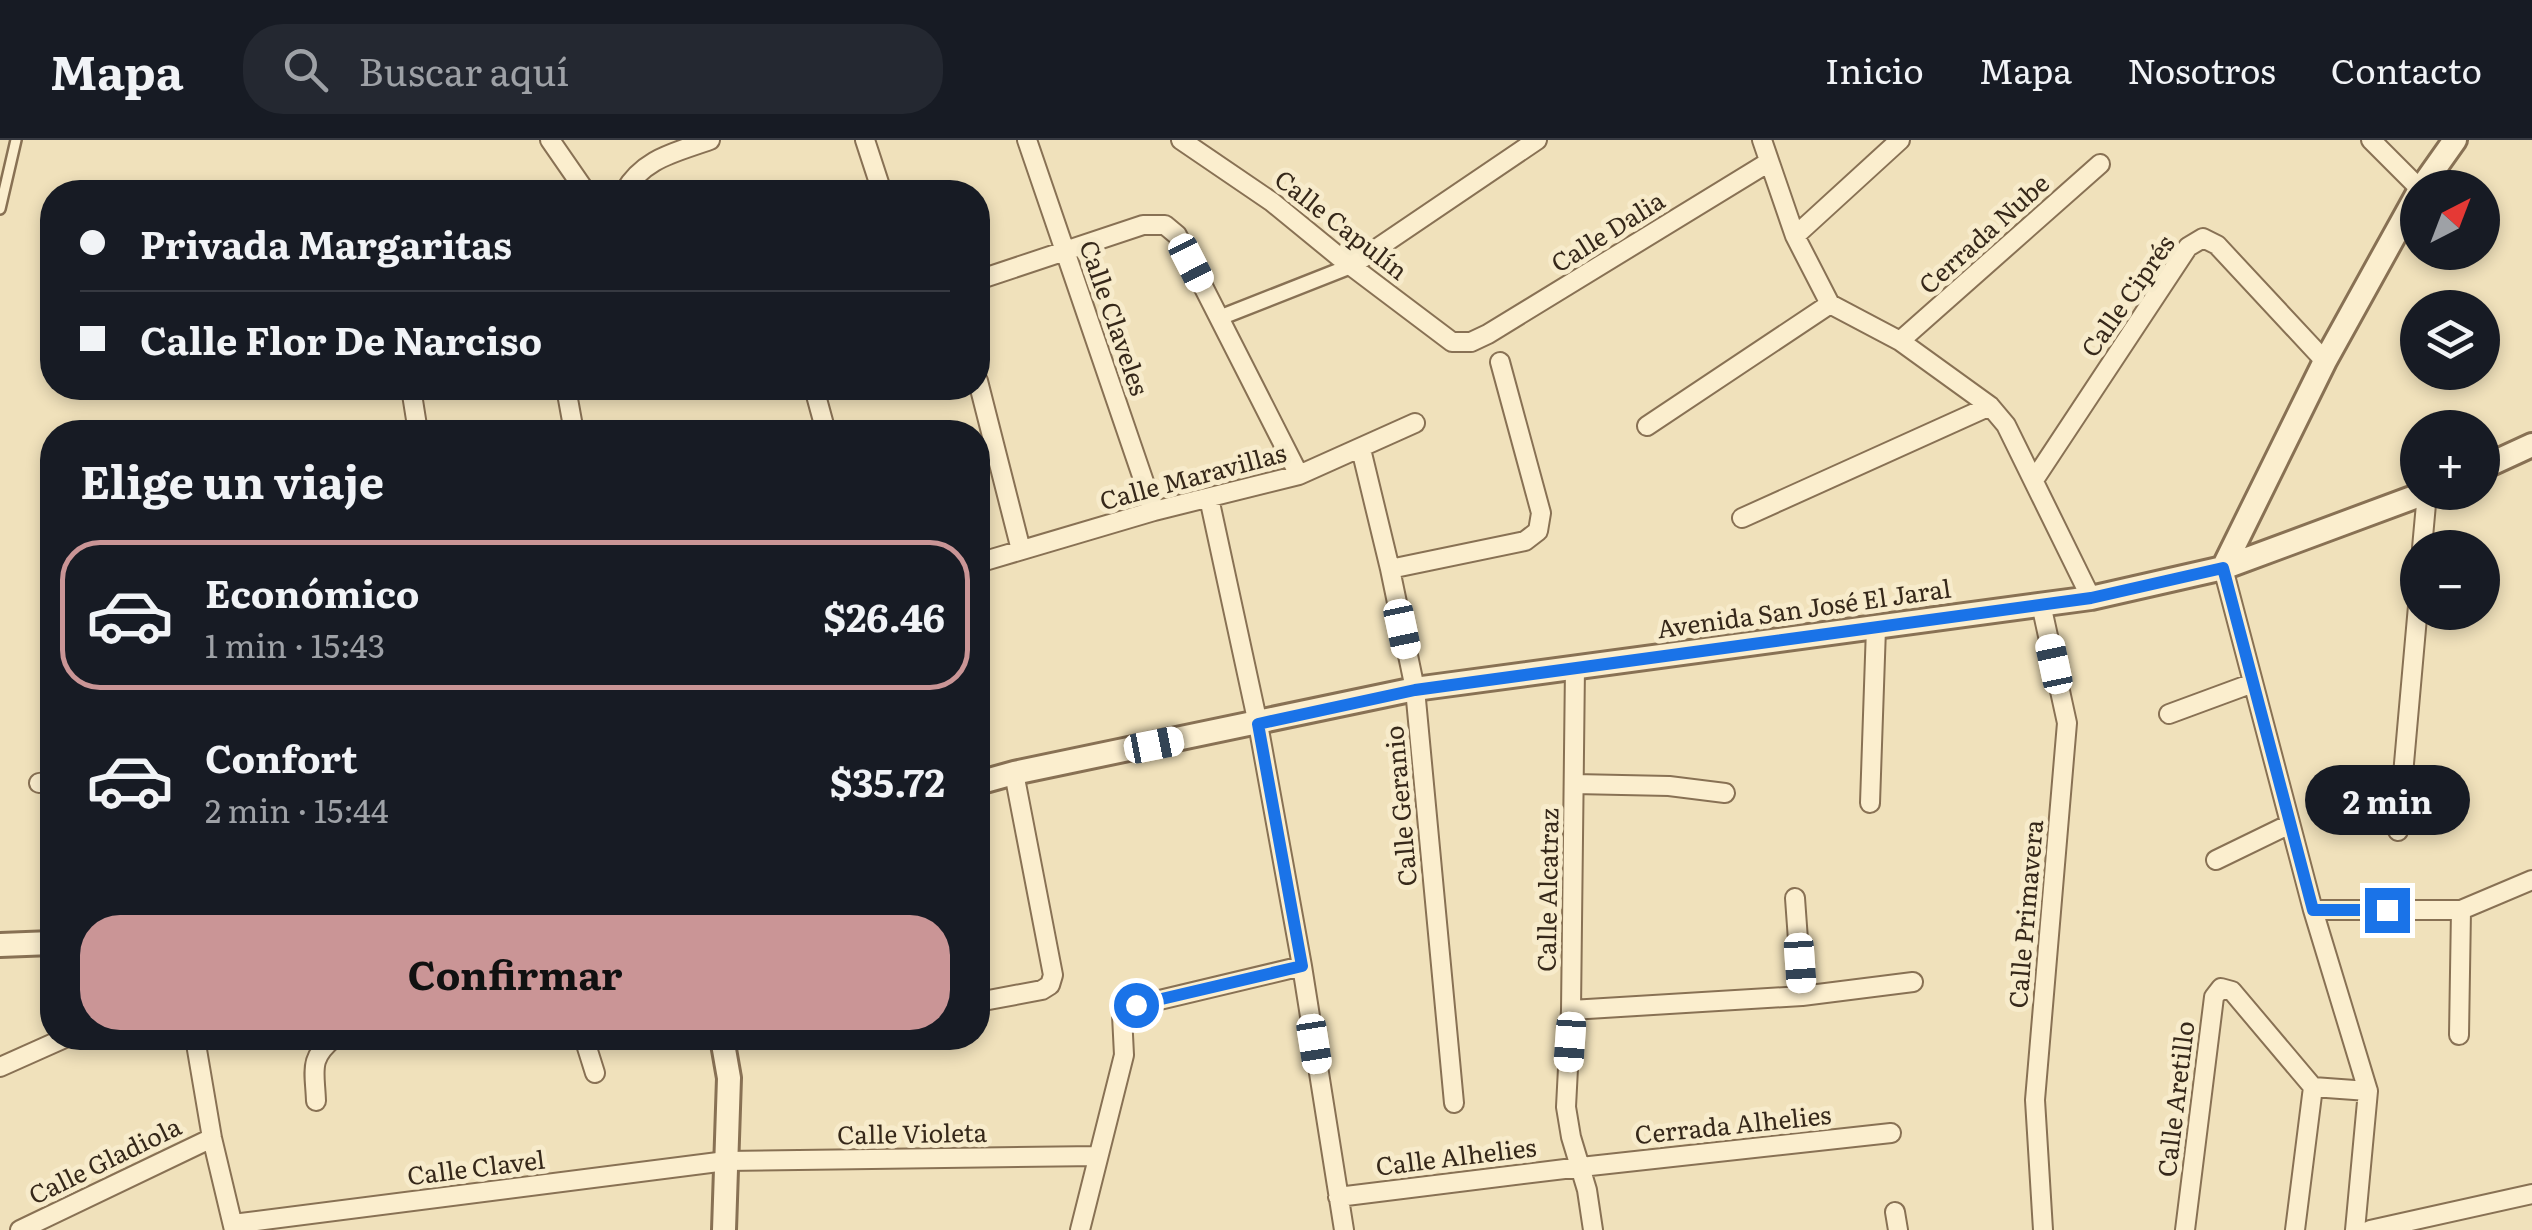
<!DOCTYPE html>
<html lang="es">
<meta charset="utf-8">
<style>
body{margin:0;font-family:Literata,serif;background:#242831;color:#f1f3f6;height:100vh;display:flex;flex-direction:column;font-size:38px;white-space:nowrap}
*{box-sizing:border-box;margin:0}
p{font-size:32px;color:#9ea1a6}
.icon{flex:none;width:55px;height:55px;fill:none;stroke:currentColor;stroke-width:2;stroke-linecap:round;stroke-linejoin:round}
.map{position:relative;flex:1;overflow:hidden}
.panel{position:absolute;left:40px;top:280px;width:950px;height:630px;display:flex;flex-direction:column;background:#171b24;border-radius:40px;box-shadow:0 5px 15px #0003}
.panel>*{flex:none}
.banner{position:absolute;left:40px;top:40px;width:950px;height:220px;border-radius:40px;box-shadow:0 5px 15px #0003;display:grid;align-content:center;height:220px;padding:0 40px;background:#171b24}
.needle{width:65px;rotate:42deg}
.buttons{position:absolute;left:2400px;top:30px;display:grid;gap:20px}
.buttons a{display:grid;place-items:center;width:100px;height:100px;border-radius:50%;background:#171b24;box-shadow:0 5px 15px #0003;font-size:50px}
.end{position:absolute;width:45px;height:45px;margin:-22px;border:12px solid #1a73e8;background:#fff;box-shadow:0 0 0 5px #fff}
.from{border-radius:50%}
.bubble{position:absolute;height:70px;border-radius:35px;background:#171b24;box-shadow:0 5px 15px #0003;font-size:32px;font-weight:700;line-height:70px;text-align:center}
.car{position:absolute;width:30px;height:60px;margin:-30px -15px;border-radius:12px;box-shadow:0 0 8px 2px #0007;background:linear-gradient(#fff 24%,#345 0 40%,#fff 0 76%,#345 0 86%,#fff 0)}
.banner b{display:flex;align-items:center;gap:35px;height:95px;font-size:38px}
.banner b+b{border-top:2px solid #363941}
.banner i{width:25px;height:25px;background:#f1f3f6}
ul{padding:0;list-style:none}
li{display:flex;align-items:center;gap:30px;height:150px;margin:0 20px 15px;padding:0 20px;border:5px solid transparent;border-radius:40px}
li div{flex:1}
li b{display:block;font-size:38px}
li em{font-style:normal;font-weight:700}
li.selected{border-color:#ca9596}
li>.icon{width:90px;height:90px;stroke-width:1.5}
h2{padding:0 40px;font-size:45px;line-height:120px}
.primary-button{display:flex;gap:20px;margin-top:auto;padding:20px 40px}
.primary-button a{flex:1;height:115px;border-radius:40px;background:#ca9596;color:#111;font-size:40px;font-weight:700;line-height:115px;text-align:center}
header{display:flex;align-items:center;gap:60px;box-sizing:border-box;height:140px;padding:0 50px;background:#171b24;border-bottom:2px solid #363941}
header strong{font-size:48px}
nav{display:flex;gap:55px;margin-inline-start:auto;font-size:35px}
.search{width:700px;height:90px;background:#242831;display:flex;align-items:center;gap:25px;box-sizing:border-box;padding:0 35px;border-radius:40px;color:#9ea1a6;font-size:38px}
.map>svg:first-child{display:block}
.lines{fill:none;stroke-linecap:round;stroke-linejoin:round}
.service-casing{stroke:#887154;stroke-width:14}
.pedestrian-casing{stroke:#887154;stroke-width:19}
.minor-casing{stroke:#887154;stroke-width:22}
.tertiary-casing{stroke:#887154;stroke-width:28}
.service{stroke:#fbeece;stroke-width:9}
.pedestrian{stroke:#fbeece;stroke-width:14}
.minor{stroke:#fbeece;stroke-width:18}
.tertiary{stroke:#fbeece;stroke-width:22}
.route{stroke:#1a73e8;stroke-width:12}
.labels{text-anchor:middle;stroke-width:10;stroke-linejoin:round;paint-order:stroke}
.street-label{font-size:25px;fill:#36281a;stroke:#f7ebcb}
</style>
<header>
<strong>Mapa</strong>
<div class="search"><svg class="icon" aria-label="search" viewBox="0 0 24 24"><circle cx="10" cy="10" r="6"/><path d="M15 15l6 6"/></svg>Buscar aquí</div>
<nav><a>Inicio</a><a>Mapa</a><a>Nosotros</a><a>Contacto</a></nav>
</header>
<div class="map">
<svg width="2532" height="1090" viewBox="0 0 2532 1090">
<rect width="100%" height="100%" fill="#f0e1bb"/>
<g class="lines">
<defs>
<path id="service" d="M0,69l16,-69"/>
<path id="pedestrian" d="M1219,178l132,-52"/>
<path id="minor" d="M550,0l36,52
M865,0l17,52
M1027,0l127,371
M1181,0l91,62 66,54 114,86h19l17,-8 281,-172
M1762,0l33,96 35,68 70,37 90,65 16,19 85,173
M2371,0l48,48
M624,52c20,-34 50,-39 86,-52
M1795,96l105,-96
M1351,126l186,-126
M978,140l165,-55h22l12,10 122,240
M1900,201l200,-177
M978,241l43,169
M411,248l7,44
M566,248l8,44
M814,248l12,44
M1647,286l183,-122
M1361,309l29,120 25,120 39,414
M2034,340l154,-233 15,-9 14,7 108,116
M1209,358l49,226 44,242 42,264
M1742,378l248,-112
M2422,408l5,-55
M978,423l176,-52 145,-36 116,-52
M2223,428l90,342 55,181 -13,139
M1390,429l135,-28 13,-10 3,-18 -41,-151
M2041,464l26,119 -32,377 8,130
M1575,527l-4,343 -5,97 5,30 16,53 6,40
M2169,574l84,-31
M39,643l13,-2
M1575,644l94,2 56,7
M1870,663l6,-175
M2398,691l20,-225
M2216,720l74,-36
M1795,758l7,98
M2313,770h148l71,-30
M978,862l64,-12 8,-5 3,-10 -39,-202
M1571,870l231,-14 111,-14
M2459,895l2,-125
M195,898l17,100 22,92
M584,898l11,35
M0,927l65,-29
M316,961c-1,-30 -8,-42 18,-63
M1338,1057l243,-30 310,-34
M1895,1072l3,18
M233,1084l493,-63 372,-5
M20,1090l192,-92
M1080,1090l44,-175 -2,-40 4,-7 176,-42
M2185,1090l29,-233 7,-9 11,3 81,96 55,4
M2295,1090l18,-143
M2370,1090l162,-36"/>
<path id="tertiary" d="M2421,48l34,-48
M2482,328l50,-23
M2223,428l102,-207 93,-168
M978,643l36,-10 401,-84 676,-91 132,-30 205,-76
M0,805l52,-2
M722,898l7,40 -5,152"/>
</defs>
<!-- service casing -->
<use href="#service" class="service-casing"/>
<!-- pedestrian casing -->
<use href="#pedestrian" class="pedestrian-casing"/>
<!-- minor casing -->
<use href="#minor" class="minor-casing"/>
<!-- tertiary casing -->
<use href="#tertiary" class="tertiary-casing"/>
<!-- service -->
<use href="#service" class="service"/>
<!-- pedestrian -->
<use href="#pedestrian" class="pedestrian"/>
<!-- minor -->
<use href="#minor" class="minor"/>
<!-- tertiary -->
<use href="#tertiary" class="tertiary"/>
</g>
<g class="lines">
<!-- route -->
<path class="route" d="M1136,865l166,-39 -44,-242 157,-34 676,-92 132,-30 90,342h74"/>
</g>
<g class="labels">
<!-- street labels -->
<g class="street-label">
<text transform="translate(1341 85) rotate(38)" y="9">Calle Capulín</text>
<text transform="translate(1608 92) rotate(-32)" y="9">Calle Dalia</text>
<text transform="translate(1984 94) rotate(-42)" y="9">Cerrada Nube</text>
<text transform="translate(2128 156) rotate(-55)" y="9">Calle Ciprés</text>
<text transform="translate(1114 178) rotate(71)" y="9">Calle Claveles</text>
<text transform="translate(1193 337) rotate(-15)" y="9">Calle Maravillas</text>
<text transform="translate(1804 469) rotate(-8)" y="9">Avenida San José El Jaral</text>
<text transform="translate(1401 666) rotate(-95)" y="9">Calle Geranio</text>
<text transform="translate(1548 750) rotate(-89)" y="9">Calle Alcatraz</text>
<text transform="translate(2026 774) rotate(-85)" y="9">Calle Primavera</text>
<text transform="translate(2176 959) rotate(-83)" y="9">Calle Aretillo</text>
<text transform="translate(1733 985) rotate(-6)" y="9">Cerrada Alhelies</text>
<text transform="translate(912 994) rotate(-1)" y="9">Calle Violeta</text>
<text transform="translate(1456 1017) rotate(-7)" y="9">Calle Alhelies</text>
<text transform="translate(105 1021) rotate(-26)" y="9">Calle Gladiola</text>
<text transform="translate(476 1028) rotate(-7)" y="9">Calle Clavel</text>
</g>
</g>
</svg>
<div class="buttons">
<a><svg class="needle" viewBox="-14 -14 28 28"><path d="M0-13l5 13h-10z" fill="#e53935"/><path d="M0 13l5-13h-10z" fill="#9ea1a6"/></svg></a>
<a><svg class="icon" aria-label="layers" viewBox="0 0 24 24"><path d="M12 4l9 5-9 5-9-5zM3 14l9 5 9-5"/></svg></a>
<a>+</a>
<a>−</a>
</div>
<i class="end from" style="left:1136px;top:865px"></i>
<i class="end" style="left:2387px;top:770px"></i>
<div class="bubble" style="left:2305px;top:625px;width:165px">2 min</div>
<i class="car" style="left:1191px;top:123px;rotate:153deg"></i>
<i class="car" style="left:1402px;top:489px;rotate:168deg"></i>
<i class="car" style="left:2054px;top:524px;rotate:348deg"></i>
<i class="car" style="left:1154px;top:605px;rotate:79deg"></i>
<i class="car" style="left:1800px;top:823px;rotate:176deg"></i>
<i class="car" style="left:1570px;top:902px;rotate:184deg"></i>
<i class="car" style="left:1314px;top:904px;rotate:171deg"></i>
<div class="banner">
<b><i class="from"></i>Privada Margaritas</b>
<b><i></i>Calle Flor De Narciso</b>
</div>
<section class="panel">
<h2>Elige un viaje</h2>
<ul>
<li class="selected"><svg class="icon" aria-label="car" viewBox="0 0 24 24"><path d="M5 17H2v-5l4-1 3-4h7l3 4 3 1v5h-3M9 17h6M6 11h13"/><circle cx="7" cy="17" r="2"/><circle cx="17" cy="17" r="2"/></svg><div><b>Económico</b><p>1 min · 15:43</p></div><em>$26.46</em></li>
<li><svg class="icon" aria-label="car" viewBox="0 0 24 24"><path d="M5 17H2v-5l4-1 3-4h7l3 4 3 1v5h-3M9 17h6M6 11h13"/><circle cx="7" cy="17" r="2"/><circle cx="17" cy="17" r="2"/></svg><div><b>Confort</b><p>2 min · 15:44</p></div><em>$35.72</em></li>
</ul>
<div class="primary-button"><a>Confirmar</a></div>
</section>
</div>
